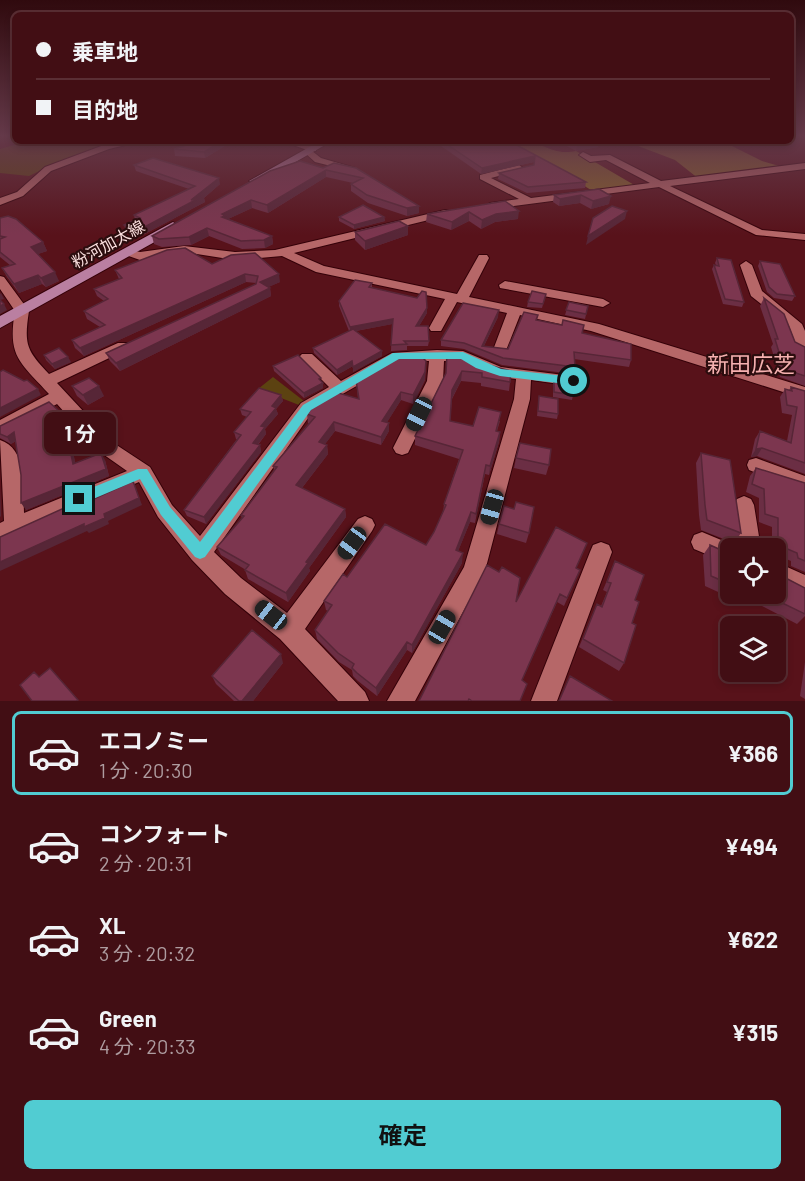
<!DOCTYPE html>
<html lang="ja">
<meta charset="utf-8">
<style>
body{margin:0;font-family:Barlow,"Noto Sans JP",sans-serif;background:#49171d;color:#f1f3f6;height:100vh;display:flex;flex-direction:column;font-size:22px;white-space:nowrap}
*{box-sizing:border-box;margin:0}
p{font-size:20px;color:#ae9ca0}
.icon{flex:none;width:33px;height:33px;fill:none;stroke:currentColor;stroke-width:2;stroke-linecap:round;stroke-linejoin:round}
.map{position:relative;height:701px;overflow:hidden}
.panel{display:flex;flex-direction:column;background:#420e14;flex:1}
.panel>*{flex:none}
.top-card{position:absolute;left:12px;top:12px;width:782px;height:132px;border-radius:9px;box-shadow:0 3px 9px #0003,0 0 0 2px #5a2e34;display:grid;align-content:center;height:132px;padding:0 24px;background:#420e14}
.fabs{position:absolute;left:720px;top:538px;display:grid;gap:12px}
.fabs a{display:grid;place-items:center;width:66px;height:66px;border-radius:9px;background:#420e14;box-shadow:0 3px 9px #0003,0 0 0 2px #5a2e34;font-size:30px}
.end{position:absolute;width:27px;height:27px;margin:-14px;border:8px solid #51ccd2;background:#111;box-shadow:0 0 0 3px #111}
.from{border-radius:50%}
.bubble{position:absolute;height:42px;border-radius:9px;background:#420e14;box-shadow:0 3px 9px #0003,0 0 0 2px #5a2e34;font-size:20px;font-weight:700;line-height:42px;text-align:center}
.car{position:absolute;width:18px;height:36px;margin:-18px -9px;border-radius:8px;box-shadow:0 0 4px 2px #0007;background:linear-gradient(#222 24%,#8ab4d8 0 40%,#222 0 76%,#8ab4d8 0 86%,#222 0)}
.top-card b{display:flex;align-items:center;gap:21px;height:57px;font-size:22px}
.top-card b+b{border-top:2px solid #5a2e34}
.top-card i{width:15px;height:15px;background:#f1f3f6}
ul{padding:10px 0 0;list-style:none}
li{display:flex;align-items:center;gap:18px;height:84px;margin:0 12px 9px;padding:0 12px;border:3px solid transparent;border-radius:9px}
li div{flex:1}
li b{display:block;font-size:22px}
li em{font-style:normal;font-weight:700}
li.on{border-color:#51ccd2}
li>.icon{width:54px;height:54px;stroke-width:1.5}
.primary-button{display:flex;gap:12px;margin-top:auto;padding:12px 24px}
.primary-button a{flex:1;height:69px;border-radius:9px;background:#51ccd2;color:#111;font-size:24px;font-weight:700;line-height:69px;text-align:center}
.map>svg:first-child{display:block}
.green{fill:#5c4211}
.forest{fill:#85642a}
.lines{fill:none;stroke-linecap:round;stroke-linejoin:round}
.street-casing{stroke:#340108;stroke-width:2}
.primary-casing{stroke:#340108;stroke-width:2}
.street{fill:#b66768;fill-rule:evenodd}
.primary{fill:#ba7fa1;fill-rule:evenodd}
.wall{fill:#6b2e44}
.shaded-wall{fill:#572637}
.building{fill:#7c364f;stroke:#572637;stroke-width:1.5}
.route{fill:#51ccd2}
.labels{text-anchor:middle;stroke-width:4.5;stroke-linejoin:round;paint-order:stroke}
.far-street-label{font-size:16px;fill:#fce1e0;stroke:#2b0d0e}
.quarter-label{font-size:22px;fill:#f6b1b0;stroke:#2b0d0e}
</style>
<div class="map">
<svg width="805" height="701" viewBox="0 0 805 701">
<rect width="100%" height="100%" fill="#58121a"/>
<!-- green -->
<path class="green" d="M28,141h79l4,3 -51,17 -31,15 -29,-3v-24z
M273,377l31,24 -5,4 -41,-16z"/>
<!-- forest -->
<path class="forest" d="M518,141c27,0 32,15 58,10l60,35 -45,4 -42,-26 -40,-20z
M625,141h112l-7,4 32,16 24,7 -87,11 -24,-19z"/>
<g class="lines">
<defs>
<path id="street" d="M126,141h16l-33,8 -58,22 -28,25 -23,9v-7l17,-6 28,-25 59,-22z
M282,141h13l21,6v4h-4l9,7 34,10 -4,3 -36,-9 -11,-10 3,-2z
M583,152l8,4 19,-1 51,26 144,-18v6l-135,17 92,44 43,4v6l-49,-5 -97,-48 -169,22 -5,-3 5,-3 29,-4 -39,-20v-4l39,-10 4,3 -1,2 -31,8 40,20 119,-15 -44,-23 -16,2 -11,-7z
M445,210l4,1v4l-155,38 30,13 133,28 22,-39h8l2,3 -20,39 130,27 206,63v12l-214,-68 -71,-16 -15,38h-10l-2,-3 14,-37 -50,-11 -16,29h-10l-2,-3 16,-29 -129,-27 -34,-16 -47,4 -51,-8 -44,8 -20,-7 6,-4 14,3 44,-6 51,6 40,-2z
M746,261l6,4 10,26 40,33 3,7v24l-7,-5 -9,-24 -38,-30 -11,-31z
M0,276l4,1 25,34c-5,33 -3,39 20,63l69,-31h10l2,3 -2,3 -71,34 55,59 38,25 22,38 28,31 101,-133 28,-16 -30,-30 3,-3h10l29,27 51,-28 45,-3 26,1 38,16 79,10 2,4 -8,5 -43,-6 -1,19 -45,172 -70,130h-28l77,-134 50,-168 2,-20c-26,-3 -47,-18 -72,-18l-1,20 -35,72 -6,2 -6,-2 -3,-5 34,-67 2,-20h-29l-87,50 -99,141 27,26 46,35 71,-94 7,-3 7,3 3,6 -3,6 -67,98 60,63 4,9h-31l-58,-62 -55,-45 -33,-34 -34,-43 -19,-35 -139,60v-19l4,-2 -4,-81c28,9 23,49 24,73l103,-42 -27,-19 -43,-48 -57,31v-15l49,-26c-29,-32 -42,-37 -34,-83l-15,-22z
M505,281l98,18 7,4 -7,4 -103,-19 -1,-3z
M756,458l49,18v16l-56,-22 -2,-5 2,-5z
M744,496l7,3 3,6 7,44h-22l-5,-44 3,-6z
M702,532l36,15 1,2h-9v15l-36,-15 -3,-7 3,-7z
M601,542l8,3 3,7 -55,149h-26l59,-149 3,-7z
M776,562l29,13v22l-29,-13z"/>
<path id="primary" d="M320,141h12l-73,42 -10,-2z
M173,222l6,4 -1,3 -178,99v-12z"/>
</defs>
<!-- street casing -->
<use href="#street" class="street-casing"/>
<!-- primary casing -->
<use href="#primary" class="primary-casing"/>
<!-- street -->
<use href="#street" class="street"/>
<!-- primary -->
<use href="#primary" class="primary"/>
</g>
<!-- wall -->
<path class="wall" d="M233,141l-28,17 -30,-2 -1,-7 11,-4v-1z
M434,141h81l-4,1 75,40 -1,6 -58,5 -29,-14 1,-6 35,-8v-3l-53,12z
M558,141h41l-1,6 -22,4z
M134,165l86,19 -16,14 1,4 -66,35 -13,-6 -2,-6 11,-5 -1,-5 55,-26 -53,-18z
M323,168h33l63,45 -12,3 -39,-13 -17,-12v-7l2,-1 -27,-6 -58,36 -16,-5 -24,11 44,17 1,8 -8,4 -23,1 -33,-13 -18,9 -29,2 -8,-3 -2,-8z
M599,189l10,15 -18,5 -11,-6 -21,3 -6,-4 1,-7z
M505,201l13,18 -23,3 -14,7 -12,-8 -18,9 -25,-8 1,-8z
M339,217h45l1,4 -31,8 -15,-8z
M0,218l43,24 4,9 -9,3 21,27 -13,6 -4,-3 -23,9 -12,-16 -5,-9 9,-2 -11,-9z
M355,232l53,3 -43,15 -10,-10z
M717,258l27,44 -2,5 -19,-3 -11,-35 2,-4h2l-1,-2z
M760,261l35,35 -3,5 -18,-3 -7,-6 -9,-26z
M212,264l68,18 -12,5 2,1 1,8 -151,75 -10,-10 -4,-8 150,-69 1,-1 -11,-1 -162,74 -9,-8 -3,-8 28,-13 -13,-8 -3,-8 20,-10 -7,-5 -3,-7 25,-10 -4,-9z
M372,283v5l55,20v5l-8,13 10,15 -1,5h-21v4l-16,1 1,-27 -36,7 26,20v5l-29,16v-6l-16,9 -23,-22 -1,-5 36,-17 -10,-25v-5z
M546,294l-4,14 -15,-1 1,-5z
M764,298l31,44 10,5v39l-25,-9 -9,-30 2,-3 -13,-38z
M569,302l19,4 -3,13 -20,-4z
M538,315l-1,5 45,13 49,27 -2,7 -55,-8 1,8 -2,7 -71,-9 -38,-16 -23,-3v-6l57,-23 -14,29 24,3z
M447,354l63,28 -1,9 -28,-5v-3l-20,-2 -9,18 -2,22 23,5 27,-5 -3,10 3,1 -1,10 -10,33 -4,-1 -10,49 -5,-1 -12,29 4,12 -50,90 -5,-3 -30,46 -19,-15 -5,-5 -1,-6 -13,-8 -22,-23 -2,-9 13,-19 -2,-1 -2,-9 23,-24 79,-32 8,-13 9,-19 1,-9 15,-45 -44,-14v-9l31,-63z
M44,355l27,7 -16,7 -9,-9z
M426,361l-1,19 -12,24 -12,-4 -14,22 2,9 -8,14 -46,-14 -10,13 2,1 1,9 -26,34 43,21 1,8 -37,51 1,3 -22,31 -40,-23 -3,-9h1l-25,-15 -4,-8 25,-28 -1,-4 33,-45 -1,-4 36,-43h-1l-1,-9 51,-15 -2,-19z
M273,366l49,16 1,6 -19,10 -30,-27z
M554,380l19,15 -1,5 -19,-3v-12z
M72,386l32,10 -16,9 -11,-9z
M791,387l14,4v83l-48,-18 -6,1 4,-18 5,-8 27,10 5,-26 -10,-2 -2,-16 5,-8 4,1z
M281,395l2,6 -7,8 2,5 -13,15 1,5 -8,11h2l1,7 -55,72 -19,-8 -3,-6 53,-71h-1l-2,-7 13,-15 -5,-2 -2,-6z
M539,396l19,18 -1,5 -20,-3z
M64,419l-6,3 8,8 4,6 5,27 30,-3 4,16 -83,34 -10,-69 -5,3 -11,-6v-12z
M701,453l40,80 -7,10 -33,-13 -2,-15 -3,-52z
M516,458l33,7 -3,10 -32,-7z
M756,468l49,15v89l-14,-6v-5l-15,-6v-6h-4v-22l-13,-5v-24l-13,-6 4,-16z
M499,524l30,9 -3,10 -29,-9z
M587,543l-11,25v11l-12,27 -7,-4 -35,78 -2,21h-101l97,-99z
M710,545l20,9v40h16l-6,8 -35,-16 -2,-31z
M615,561l20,39 -3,23 -8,40 -5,8 -40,-24 18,-43 4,2 6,-14 -4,-2z
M765,594h11l29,20v2l-8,8 -35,-18z
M805,662v37l-5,-3z
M283,663l-30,38h-19l-18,-17 -4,-8z"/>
<!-- shaded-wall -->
<path class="shaded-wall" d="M222,141h11l-28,17 -1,-6z
M596,141h3l-1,6 -22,4 1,-7z
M535,156l-1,6 -53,12 1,-6z
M326,170v7l-58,36 -1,-8z
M219,178l1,6 -16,14 1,4 -66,35 -2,-6 54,-31z
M581,195l-1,8 -21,3 1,-7z
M611,196l-2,8 -18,5 2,-8z
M251,200l1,8 -26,12 -2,5 -2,-11z
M419,206v7l-12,3v-8z
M519,211l-1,8 -23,3 -14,7 1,-9 14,-6z
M627,211l-2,8 -39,26 2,-9z
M469,212v9l-18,9 1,-8z
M384,217l1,4 -31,8v-4z
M408,226v9l-43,15v-9z
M207,228l2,8 -18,9 -2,-8z
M272,236l1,8 -8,4 -1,-8z
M43,242l4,9 -12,4 -4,-8z
M55,272l4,9 -13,6 -5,-9z
M245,274l1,8 -162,74 -4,-8z
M279,274l1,8 -18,8 -2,-8z
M38,275l4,9 -23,9 -5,-9z
M270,288l1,8 -151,75 -4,-8z
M1,293l3,6 -4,1v-6z
M4,304l3,6 -7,4v-8z
M427,308v5l-11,18v-5z
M499,310l-1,7 -16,33v-4z
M393,319v5l-43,8v-5z
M382,351v5l-29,16v-5z
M68,357l3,5 -16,7 -3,-5z
M352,361l1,5 -16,9v-5z
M426,361l-1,19 -12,24v-9z
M462,371l-1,10 -10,19 1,-10z
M323,383v5l-19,10v-5z
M99,386l5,10 -16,9 -5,-10z
M38,389l3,6 -41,22v-9z
M401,392v8l-18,29 -1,-8z
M281,395l2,6 -7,8 2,5 -13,15 1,5 -12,15 -1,-6 8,-17 11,-20z
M60,412l4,7 -9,5 -4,-7z
M334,422l1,9 -15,20 -1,-9z
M389,423v8l-8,14v-8z
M66,430l4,6 7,35 -4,-7z
M14,432l5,7 -8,5 -4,-7z
M500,432l-1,10 -10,33 1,-9z
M260,445l1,7 -55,72 -2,-7z
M327,445l1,9 -30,39 -2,-8z
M762,448l-5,8 -6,1 5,-8z
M101,453l4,7 4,16 -83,34 -5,-7z
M133,481l9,24 -34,16 1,3 -20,9 -2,-2 -87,40v-9l104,-48z
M0,486l1,30 -1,1z
M345,509l1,8 -37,51 1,3 -22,31 -2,-9 20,-31z
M471,512l-1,10 -15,37 1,-9z
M463,553l-1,10 -50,90v-8z
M560,594l-3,8 -38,86 3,-8z
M407,642v8l-30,46 -1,-8z
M281,654l2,9 -30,38h-11z"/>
<!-- building -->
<path class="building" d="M190,141h32l-18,11 -30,-3 13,-4 -2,-1z
M442,141h67l77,41 -58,5 -29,-14 35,-8 1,-9 -53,12z
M572,141h24l-19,3z
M153,158l66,20 -28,22 12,-4 -66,35 -13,-6 16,-7 -6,-3 61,-29 -61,-21z
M300,161l23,7 11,-5 22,5 63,38 -12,2 -40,-13 -16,-11 12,-6 -37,-8 -59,35 -16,-5 -29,14 3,2 -3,1 50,19 -8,4 -23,1 -34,-13 -18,9 -30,2 -7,-3 118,-65z
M599,189l12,7 -18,5 -12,-6 -21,4 -6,-4z
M505,201l14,10 -23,3 -14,6 -13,-8 -17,10 -25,-8z
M363,205l21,12 -30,8 -15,-8z
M612,206l15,5 -39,25 5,-18z
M8,216l8,3 27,23 -12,5 24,25 -14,6 -3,-3 -24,9 -12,-16 13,-4 -15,-12v-13l5,-2 -5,-1v-18z
M399,221l9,5 -43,15 -10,-9z
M185,248l27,16 19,-9 24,-2 24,21 -19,8 10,6 -154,75 -10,-10 150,-69 2,-8 -13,-2 -165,74 -8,-8 33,-15 -21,-14 24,-12 -14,-10 28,-11 -7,-8 52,-20z
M717,258l14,2 13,42 -19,-3 -11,-34 5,1z
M760,261l20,3 15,32 -18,-2 -8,-7z
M355,280l17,3 -3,4 48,11 5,-7 4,1 1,16 -11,18h12l1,15h-25l3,3 -16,1 2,-26 -43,8 -11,-26z
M532,291l14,3 -3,10 -15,-2z
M764,298l20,16 11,28 10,5v29l-21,-7 -9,-30h3z
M0,300l4,4 -4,2z
M569,302l19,4 -2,8 -20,-4z
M463,303l36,7 -17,36 26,3 16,-37 14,3 -2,5 26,5 1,-5 21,5 -2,8 49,11v16l-57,-8 1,15 -72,-9 -39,-15 -23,-3z
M353,329l29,22 -29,16 -1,-6 -15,9 -24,-22z
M59,348l9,9 -16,7 -8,-9z
M447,354l64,17 -1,11 -28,-5v-4l-20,-2 -10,19 -2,31 23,5 6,-19 22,5 -5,19 4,1 -10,34 -4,-1 -10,49 -5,-2 -15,38 7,3 -51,92 -5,-3 -31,46 -19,-15 -5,-5 2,-4 -16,-11 -23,-23 17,-25 -8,-4 19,-27 4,3 38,-53 41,21 8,-13 12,-27 -2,-1 19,-54 -48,-14 31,-63z
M298,355l23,23 -2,1 4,4 -19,10 -31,-27z
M401,355h19l6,6 -1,11 -12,23 -12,-3 -19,29 7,2 -8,14 -47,-15 -15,20 8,3 -31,40 49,24 -39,53 2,1 -22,30 -41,-23 4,-5 -32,-18 27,-31 -3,-1 36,-48 -4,-1 42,-49 -8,-3 9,-11 19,-11 24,7 -3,-19z
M3,370l21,11 3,-1 11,9 -38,19v-36z
M89,378l10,8 -16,9 -11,-9z
M554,380l19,3v12l-19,-3z
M791,387l14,4v72l-43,-15 -6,1 4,-18 31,12 6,-36 -10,-2 -2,-16 7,2z
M259,388l22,7 -9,11 4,2 -15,18 4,1 -12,16 7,2 -56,72 -20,-7 57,-75 -7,-3 17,-20 -11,-3z
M539,396l19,3v15l-20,-3z
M49,402l11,10 -9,5 15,13 7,34 28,-11 5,16 -85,34v-28l-7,-43 -7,5 -7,-3v-8z
M520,443l31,6 -2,16 -33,-7z
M701,453l29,7 11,73 -34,-13 -2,-15z
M756,468l49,15v78l-7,-3 -1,-5 -19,-8v-27l-13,-4 -1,-25 -12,-5z
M133,481l6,17 -35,16 1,4 -21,9v-3l-84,38v-25l73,-33 1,4z
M516,502l18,5 -5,26 -30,-9 5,-18 10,3z
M556,527l31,16 -11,25 4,2 -13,28 -7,-4 -38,86 5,4 -7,17h-48l-3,-2 -1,2h-49l68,-136 12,7 3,-5 18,11 -4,24z
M710,545l20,9v30l-19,-8z
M615,561l29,14 -9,25 4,2 -7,21 4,2 -12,38 -41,-24 14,-35 5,3 9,-24 -4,-1z
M776,573l29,15v26l-35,-17 1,-3h5z
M252,630l29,24 -39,47h-3l-27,-25z
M50,668l28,32 -2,1h-44l-12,-16 14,-13 5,5z
M570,676l42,25h-53z"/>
<!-- sky -->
<linearGradient id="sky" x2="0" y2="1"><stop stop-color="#300a0e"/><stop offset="0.58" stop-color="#643949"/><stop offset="1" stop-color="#643949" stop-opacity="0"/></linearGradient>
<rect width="805" height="235" fill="url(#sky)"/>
<!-- route -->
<path class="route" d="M463,352l38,17 73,8 6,4 -6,4 -74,-9 -24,-8 -15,-9h-62l-88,51 -106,147 -5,2 -5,-2 -34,-42 -21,-36 -61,26 -7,-6 2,-4 64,-26h9l23,38 30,35 103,-137 90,-52z"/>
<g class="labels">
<!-- far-street labels -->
<g class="far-street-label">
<text transform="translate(108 244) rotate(-29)" y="6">粉河加太線</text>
</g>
<!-- quarter labels -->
<g class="quarter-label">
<text x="751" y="372">新田広芝</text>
</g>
</g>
</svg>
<div class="fabs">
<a><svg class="icon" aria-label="locate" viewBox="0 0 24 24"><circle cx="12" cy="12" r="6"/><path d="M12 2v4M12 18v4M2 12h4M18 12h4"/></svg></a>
<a><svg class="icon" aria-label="layers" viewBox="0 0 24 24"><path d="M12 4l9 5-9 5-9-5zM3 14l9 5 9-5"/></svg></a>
</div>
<i class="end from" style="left:574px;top:381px"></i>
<i class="end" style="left:79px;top:499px"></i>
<div class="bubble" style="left:44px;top:412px;width:72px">1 分</div>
<i class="car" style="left:419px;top:414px;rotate:206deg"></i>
<i class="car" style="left:492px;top:507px;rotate:196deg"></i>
<i class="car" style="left:352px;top:543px;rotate:216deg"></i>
<i class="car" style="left:271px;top:615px;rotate:308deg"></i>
<i class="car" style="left:442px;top:627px;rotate:30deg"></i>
<div class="top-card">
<b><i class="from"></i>乗車地</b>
<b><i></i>目的地</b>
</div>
</div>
<section class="panel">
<ul>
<li class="on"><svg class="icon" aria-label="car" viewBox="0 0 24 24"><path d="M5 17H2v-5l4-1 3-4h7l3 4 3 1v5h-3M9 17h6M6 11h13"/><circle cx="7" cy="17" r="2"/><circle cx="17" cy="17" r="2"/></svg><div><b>エコノミー</b><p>1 分 · 20:30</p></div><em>¥366</em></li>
<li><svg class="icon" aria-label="car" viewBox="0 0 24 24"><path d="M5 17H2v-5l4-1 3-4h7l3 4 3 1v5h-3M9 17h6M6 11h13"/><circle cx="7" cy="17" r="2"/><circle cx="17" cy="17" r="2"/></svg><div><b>コンフォート</b><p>2 分 · 20:31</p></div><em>¥494</em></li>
<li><svg class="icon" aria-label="car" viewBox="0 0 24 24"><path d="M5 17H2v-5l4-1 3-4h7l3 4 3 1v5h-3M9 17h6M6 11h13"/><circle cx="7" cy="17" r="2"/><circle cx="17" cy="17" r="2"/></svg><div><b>XL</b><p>3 分 · 20:32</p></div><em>¥622</em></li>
<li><svg class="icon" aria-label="car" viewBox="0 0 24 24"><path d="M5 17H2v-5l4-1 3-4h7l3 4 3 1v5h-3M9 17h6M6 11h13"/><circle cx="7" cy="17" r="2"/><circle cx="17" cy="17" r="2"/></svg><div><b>Green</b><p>4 分 · 20:33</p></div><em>¥315</em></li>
</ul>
<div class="primary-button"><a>確定</a></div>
</section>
